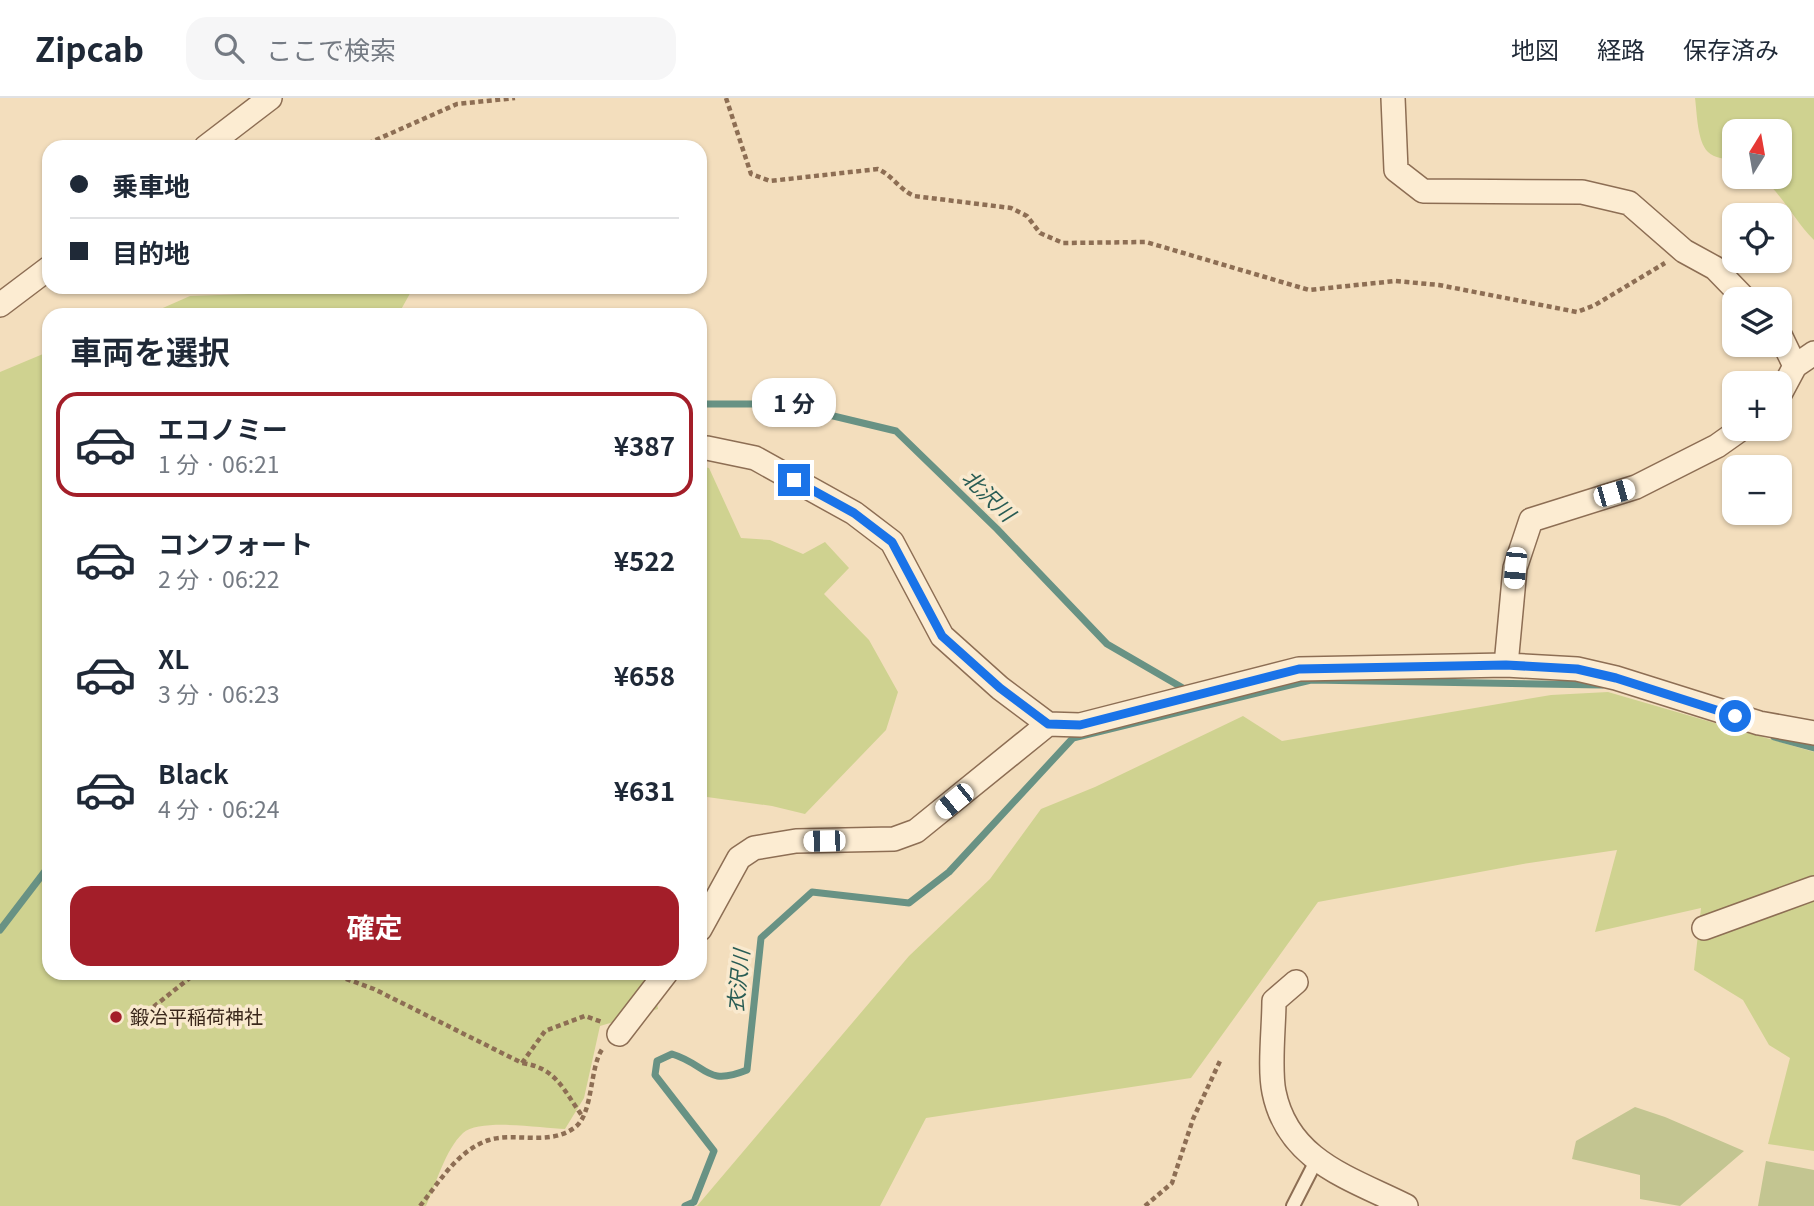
<!DOCTYPE html>
<html lang="ja">
<meta charset="utf-8">
<style>
body{margin:0;font-family:Georgia,"Noto Sans JP",serif;background:#f6f6f7;color:#1f2937;height:100vh;display:flex;flex-direction:column;font-size:26px;white-space:nowrap}
*{box-sizing:border-box;margin:0}
p{font-size:23px;color:#747a83}
.icon{flex:none;width:38px;height:38px;fill:none;stroke:currentColor;stroke-width:2;stroke-linecap:round;stroke-linejoin:round}
.map{position:relative;flex:1;overflow:hidden}
.panel{position:absolute;left:42px;top:210px;width:665px;height:672px;display:flex;flex-direction:column;background:#fff;border-radius:21px;box-shadow:0 2px 5px #0004}
.panel>*{flex:none}
.hud{position:absolute;left:42px;top:42px;width:665px;height:154px;border-radius:21px;box-shadow:0 2px 5px #0004;display:grid;align-content:center;height:154px;padding:0 28px;background:#fff}
.needle{width:46px;rotate:11deg}
.buttons{position:absolute;left:1722px;top:21px;display:grid;gap:14px}
.buttons a{display:grid;place-items:center;width:70px;height:70px;border-radius:14px;background:#fff;box-shadow:0 2px 5px #0004;font-size:35px}
.end{position:absolute;width:32px;height:32px;margin:-16px;border:9px solid #1a73e8;background:#fff;box-shadow:0 0 0 4px #fff}
.from{border-radius:50%}
.bubble{position:absolute;height:49px;border-radius:21px;background:#fff;box-shadow:0 2px 5px #0004;font-size:23px;font-weight:700;line-height:49px;text-align:center}
.car{position:absolute;width:21px;height:42px;margin:-21px -10px;border-radius:9px;box-shadow:0 0 5px 2px #0007;background:linear-gradient(#fff 24%,#345 0 40%,#fff 0 76%,#345 0 86%,#fff 0)}
.hud b{display:flex;align-items:center;gap:24px;height:66px;font-size:26px}
.hud b+b{border-top:2px solid #e0e1e3}
.hud i{width:18px;height:18px;background:#1f2937}
ul{padding:0;list-style:none}
li{display:flex;align-items:center;gap:21px;height:105px;margin:0 14px 10px;padding:0 14px;border:4px solid transparent;border-radius:21px}
li div{flex:1}
li b{display:block;font-size:26px}
li em{font-style:normal;font-weight:700}
li.on{border-color:#a31e29}
li>.icon{width:63px;height:63px;stroke-width:1.5}
h2{padding:0 28px;font-size:32px;line-height:84px}
.action{display:flex;gap:14px;margin-top:auto;padding:14px 28px}
.action a{flex:1;height:80px;border-radius:21px;background:#a31e29;color:#fff;font-size:28px;font-weight:700;line-height:80px;text-align:center}
header{display:flex;align-items:center;gap:42px;box-sizing:border-box;height:98px;padding:0 35px;background:#fff;border-bottom:2px solid #e0e1e3}
header strong{font-size:33px}
nav{display:flex;gap:38px;margin-inline-start:auto;font-size:24px}
.search{width:490px;height:63px;background:#f6f6f7;display:flex;align-items:center;gap:18px;box-sizing:border-box;padding:0 24px;border-radius:21px;color:#747a83;font-size:26px}
.map>svg:first-child{display:block}
.green{fill:#cfd290}
.cemetery{fill:#c3c591}
.lines{fill:none;stroke-linecap:round;stroke-linejoin:round}
.stream{stroke:#689284;stroke-width:7}
.lane-casing{stroke:#8d6e54;stroke-width:16}
.street-casing{stroke:#8d6e54;stroke-width:26}
.path{stroke:#8d6e54;stroke-width:4.5;stroke-dasharray:5 3.5;stroke-linecap:butt}
.lane{stroke:#fcecd2;stroke-width:12}
.street{stroke:#fcecd2;stroke-width:23}
.route{stroke:#1a73e8;stroke-width:9}
.poi-dot{fill:#a31e29;stroke:#f9e9ce;stroke-width:2.5}
.labels{text-anchor:middle;stroke-width:7;stroke-linejoin:round;paint-order:stroke}
.poi-label{font-size:19px;fill:#3a271b;stroke:#f9e9ce;text-anchor:start}
.water-label{font-size:21px;font-style:italic;fill:#285c54;stroke:#f9e9ce}
</style>
<header>
<strong>Zipcab</strong>
<div class="search"><svg class="icon" aria-label="search" viewBox="0 0 24 24"><circle cx="10" cy="10" r="6"/><path d="M15 15l6 6"/></svg>ここで検索</div>
<nav><a>地図</a><a>経路</a><a>保存済み</a></nav>
</header>
<div class="map">
<svg width="1814" height="1108" viewBox="0 0 1814 1108">
<rect width="100%" height="100%" fill="#f3debd"/>
<!-- green -->
<path class="green" d="M1695,0h119v142c-20,-20 -32,-46 -53,-63h19v-46h-46v30c-8,-2 -20,-3 -26,-9 -11,-11 -11,-40 -13,-54z
M344,189l69,1 -15,27h-251l43,-19 149,-5z
M43,256l6,3v616h603l6,36 -58,17 -16,72 -19,31c-23,-1 -85,-11 -102,4 -18,17 -27,51 -37,73h-426v-834z
M700,368l9,2 32,70 29,2 33,14 22,-12 24,26 -25,26 45,46 29,52 -12,38 -81,84 -33,-8 -72,-10z
M1608,594l206,60v399l-46,-7 22,-86 -21,-13 -26,-45 -49,-30 7,-62 -106,24 22,-82 -94,14 -205,38 -127,176 -265,40 -46,88h-183l212,-250 81,-77 51,-70 54,-22 148,-71 39,25 269,-46z"/>
<!-- cemetery -->
<path class="cemetery" d="M1635,1009l30,10 79,34 -64,55 -40,-7v-24l-68,-16 4,-18z
M1766,1063l48,9v36h-56z"/>
<g class="lines">
<!-- stream -->
<path class="stream" d="M700,306h57l68,10 71,17 101,98 110,115 81,47
M1774,639l40,11
M0,832l49,-64
M685,1108l9,-4 20,-51 -59,-76 2,-14 15,-7c36,11 33,33 75,16l14,-132 51,-46 97,11 40,-31 124,-134 238,-58 291,5"/>
<defs>
<path id="lane" d="M1293,1108l23,-45"/>
<path id="street" d="M1393,0l3,72 27,21 159,1 47,11 55,48 31,17 30,31
M206,49l64,-49
M0,207l49,-37
M1780,237l15,31 -15,28
M1795,268l19,-13
M707,350l48,10 99,55 38,29 50,94 58,52 48,36
M1506,567l9,-97 16,-48 105,-33 81,-41 24,-17
M1704,830l110,-40
M700,831l39,-71 15,-10 42,-7 98,-2 22,-8 132,-107 32,1 219,-56 207,-4 71,4 39,9 143,45 55,10
M1296,884l-22,19c0,26 -5,67 0,91 14,69 76,86 132,114
M619,936l47,-61"/>
</defs>
<!-- lane casing -->
<use href="#lane" class="lane-casing"/>
<!-- street casing -->
<use href="#street" class="street-casing"/>
<!-- path -->
<path class="path" d="M726,0l25,76 19,7 108,-12c15,7 21,20 36,27l97,12 16,8 13,17 23,10 83,-1 163,48 86,-9 44,4 138,27 18,-7 70,-42
M360,49l97,-43 58,-6
M330,875l44,16 148,74c35,5 41,27 61,54
M147,914l49,-39
M522,965l23,-32 40,-15 17,6
M420,1108c20,-25 38,-56 69,-66 26,-8 60,6 85,-12 20,-13 15,-62 29,-80
M1145,1108l27,-23 21,-64 27,-58"/>
<!-- lane -->
<use href="#lane" class="lane"/>
<!-- street -->
<use href="#street" class="street"/>
</g>
<g class="lines">
<!-- route -->
<path class="route" d="M794,382l60,33 38,29 50,94 58,52 48,36 32,1 219,-56 207,-4 71,4 39,9 119,38"/>
</g>
<!-- markers -->
<circle class="poi-dot" cx="116" cy="919" r="7"/>
<g class="labels">
<!-- poi labels -->
<g class="poi-label">
<text x="130" y="926">鍛冶平稲荷神社</text>
</g>
<!-- water labels -->
<g class="water-label">
<text transform="translate(988 398) rotate(44)" y="7">北沢川</text>
<text transform="translate(739 883) rotate(-84)" y="7">衣沢川</text>
</g>
</g>
</svg>
<div class="buttons">
<a><svg class="needle" viewBox="-14 -14 28 28"><path d="M0-13l5 13h-10z" fill="#e53935"/><path d="M0 13l5-13h-10z" fill="#747a83"/></svg></a>
<a><svg class="icon" aria-label="locate" viewBox="0 0 24 24"><circle cx="12" cy="12" r="6"/><path d="M12 2v4M12 18v4M2 12h4M18 12h4"/></svg></a>
<a><svg class="icon" aria-label="layers" viewBox="0 0 24 24"><path d="M12 4l9 5-9 5-9-5zM3 14l9 5 9-5"/></svg></a>
<a>+</a>
<a>−</a>
</div>
<i class="end from" style="left:1735px;top:618px"></i>
<i class="end" style="left:794px;top:382px"></i>
<div class="bubble" style="left:752px;top:280px;width:84px">1 分</div>
<i class="car" style="left:1614px;top:395px;rotate:74deg"></i>
<i class="car" style="left:1515px;top:470px;rotate:185deg"></i>
<i class="car" style="left:954px;top:703px;rotate:231deg"></i>
<i class="car" style="left:824px;top:743px;rotate:269deg"></i>
<div class="hud">
<b><i class="from"></i>乗車地</b>
<b><i></i>目的地</b>
</div>
<section class="panel">
<h2>車両を選択</h2>
<ul>
<li class="on"><svg class="icon" aria-label="car" viewBox="0 0 24 24"><path d="M5 17H2v-5l4-1 3-4h7l3 4 3 1v5h-3M9 17h6M6 11h13"/><circle cx="7" cy="17" r="2"/><circle cx="17" cy="17" r="2"/></svg><div><b>エコノミー</b><p>1 分 · 06:21</p></div><em>¥387</em></li>
<li><svg class="icon" aria-label="car" viewBox="0 0 24 24"><path d="M5 17H2v-5l4-1 3-4h7l3 4 3 1v5h-3M9 17h6M6 11h13"/><circle cx="7" cy="17" r="2"/><circle cx="17" cy="17" r="2"/></svg><div><b>コンフォート</b><p>2 分 · 06:22</p></div><em>¥522</em></li>
<li><svg class="icon" aria-label="car" viewBox="0 0 24 24"><path d="M5 17H2v-5l4-1 3-4h7l3 4 3 1v5h-3M9 17h6M6 11h13"/><circle cx="7" cy="17" r="2"/><circle cx="17" cy="17" r="2"/></svg><div><b>XL</b><p>3 分 · 06:23</p></div><em>¥658</em></li>
<li><svg class="icon" aria-label="car" viewBox="0 0 24 24"><path d="M5 17H2v-5l4-1 3-4h7l3 4 3 1v5h-3M9 17h6M6 11h13"/><circle cx="7" cy="17" r="2"/><circle cx="17" cy="17" r="2"/></svg><div><b>Black</b><p>4 分 · 06:24</p></div><em>¥631</em></li>
</ul>
<div class="action"><a>確定</a></div>
</section>
</div>
